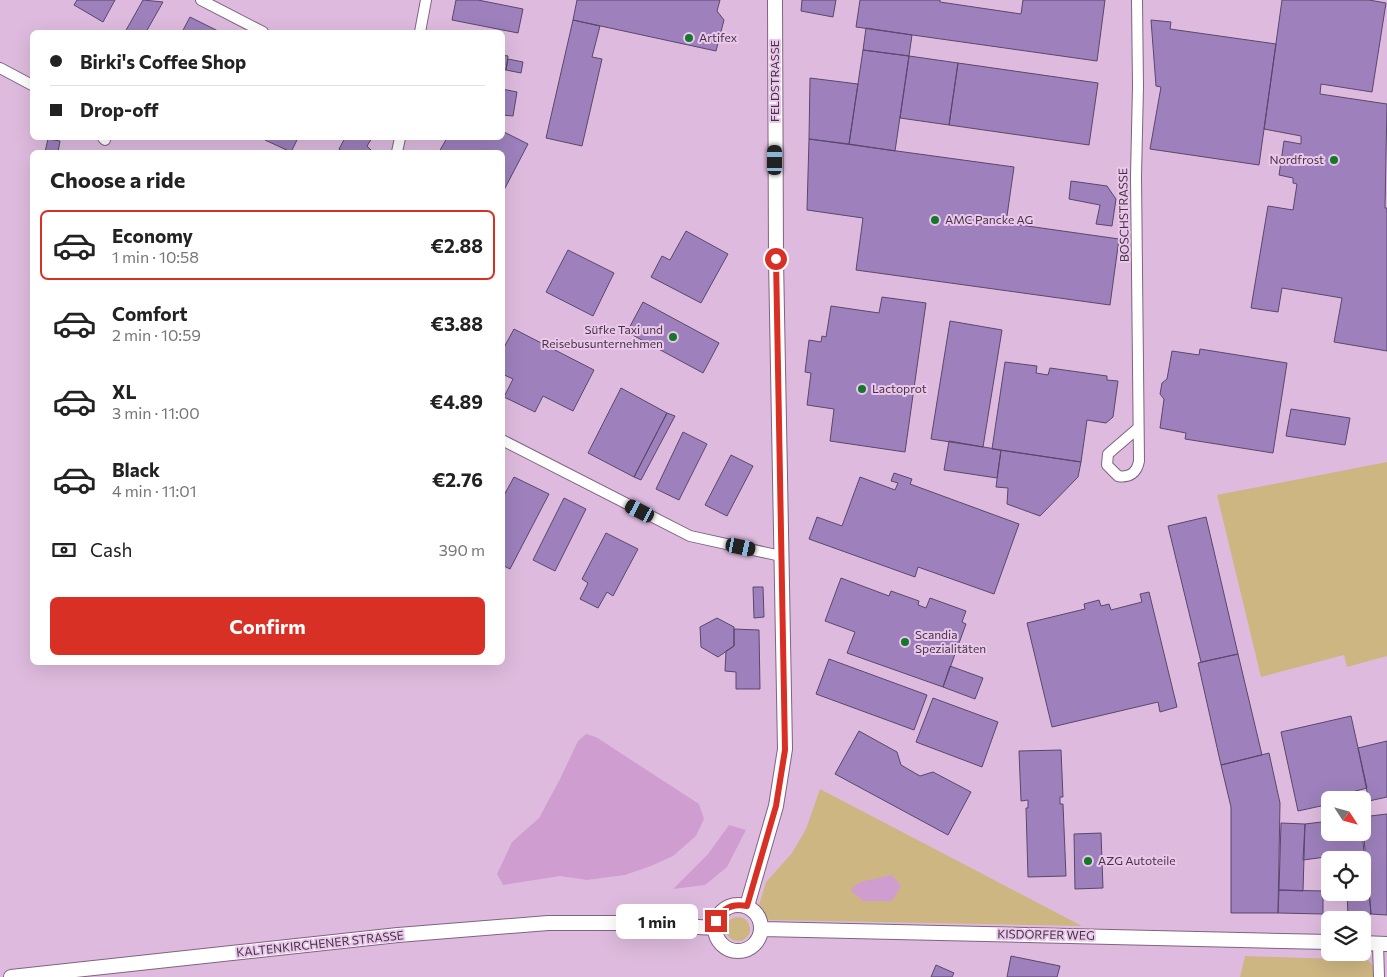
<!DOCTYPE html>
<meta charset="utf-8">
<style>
body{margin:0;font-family:Commissioner,sans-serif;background:#f2f2f2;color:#222;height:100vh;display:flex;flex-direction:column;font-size:19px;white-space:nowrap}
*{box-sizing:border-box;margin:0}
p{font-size:16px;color:#767676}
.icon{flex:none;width:28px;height:28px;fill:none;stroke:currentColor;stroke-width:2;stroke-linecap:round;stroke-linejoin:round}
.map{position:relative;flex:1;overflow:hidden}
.drawer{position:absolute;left:30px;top:150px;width:475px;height:515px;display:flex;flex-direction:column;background:#fff;border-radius:8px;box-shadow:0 5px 20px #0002}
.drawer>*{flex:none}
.top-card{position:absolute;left:30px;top:30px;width:475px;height:110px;border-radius:8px;box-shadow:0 5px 20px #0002;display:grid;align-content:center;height:110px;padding:0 20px;background:#fff}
.needle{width:32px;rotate:126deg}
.tools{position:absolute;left:1321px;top:791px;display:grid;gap:10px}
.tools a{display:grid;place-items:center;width:50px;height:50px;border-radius:8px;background:#fff;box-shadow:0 5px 20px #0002;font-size:25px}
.end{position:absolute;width:22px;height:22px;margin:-11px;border:6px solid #d93025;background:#fff;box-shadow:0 0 0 2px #fff}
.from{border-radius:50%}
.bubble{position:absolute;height:35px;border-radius:8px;background:#fff;box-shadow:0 5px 20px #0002;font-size:16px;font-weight:700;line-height:35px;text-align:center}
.car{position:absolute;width:15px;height:30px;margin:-15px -8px;border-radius:6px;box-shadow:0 0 4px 1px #0007;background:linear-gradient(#222 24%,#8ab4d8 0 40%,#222 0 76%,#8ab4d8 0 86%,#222 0)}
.top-card b{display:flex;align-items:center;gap:18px;height:48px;font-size:19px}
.top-card b+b{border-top:1px solid #e0e0e0}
.top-card i{width:12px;height:12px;background:#222}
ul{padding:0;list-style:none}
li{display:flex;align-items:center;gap:15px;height:70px;margin:0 10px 8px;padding:0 10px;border:2px solid transparent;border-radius:8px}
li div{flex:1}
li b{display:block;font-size:19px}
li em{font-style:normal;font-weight:700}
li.selected{border-color:#d93025}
li>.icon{width:45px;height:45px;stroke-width:1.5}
h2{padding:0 20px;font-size:22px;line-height:60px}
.pay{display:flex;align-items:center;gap:12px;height:55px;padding:0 20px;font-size:19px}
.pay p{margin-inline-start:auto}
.button{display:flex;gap:10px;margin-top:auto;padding:10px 20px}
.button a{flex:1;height:58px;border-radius:8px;background:#d93025;color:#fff;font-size:20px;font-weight:700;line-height:58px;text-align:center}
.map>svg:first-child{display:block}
.green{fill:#ceb682}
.water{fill:#d09dd1}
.building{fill:#9d80bc;stroke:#59486b}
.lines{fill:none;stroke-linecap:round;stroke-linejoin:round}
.minor-casing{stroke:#806281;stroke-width:12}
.tertiary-casing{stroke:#806281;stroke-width:16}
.minor{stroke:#fff;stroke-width:10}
.tertiary{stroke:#fff;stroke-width:14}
.route{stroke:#d93025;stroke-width:6}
.poi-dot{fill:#13782a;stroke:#ebc8eb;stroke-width:2}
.labels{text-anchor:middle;stroke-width:4;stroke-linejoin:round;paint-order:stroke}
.poi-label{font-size:12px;fill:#433543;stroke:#ebc8eb;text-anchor:start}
.street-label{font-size:12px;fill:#433543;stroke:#ebc8eb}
</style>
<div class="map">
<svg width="1387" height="977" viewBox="0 0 1387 977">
<rect width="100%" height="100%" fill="#debbde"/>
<!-- green -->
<path class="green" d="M1387,462v194l-40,11 -3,-12 -83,22 -44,-182z
M820,789l262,137 -313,-6 -10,-15 7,-23 26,-29 14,-24z
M726 929a12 12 0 1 1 24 0a12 12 0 1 1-24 0Z
M1245,956l123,4 6,7v10h-134z"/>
<!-- water -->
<path class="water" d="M586,734l10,3 103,67 5,15 -8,17 -23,20 -22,10 -26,9 -38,5 -27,-4 -57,9 -6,-11 15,-32 27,-24 21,-39 18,-38z
M729,825l17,5 -19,37 -22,18 -32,4 35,-35z
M892,875l9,11 -9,15h-29l-13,-11 10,-8z"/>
<!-- building -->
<path class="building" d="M77,0h38l-12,22 -29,-17z
M143,0l20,2 -17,30h-21z
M456,0h22l45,9 -5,24 -66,-13z
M577,0h143l-3,11 7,9 -8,31 -143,-31z
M802,0h34l-3,17 -32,-6z
M860,0h80v2l81,12 2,-14h82l-8,61 -241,-34z
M1282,0h87l17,3 -14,89 -51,-8 -1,10 67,10 -2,104h2v143l-53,-9 8,-44 -60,-10 -4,24 -27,-4 17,-102 25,4 4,-26 -4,-1v-5l-14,-3 5,-34 17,3v-8l-37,-7z
M190,17l30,15h-38z
M573,20l27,6 -8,31 10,2 -20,87 -36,-8z
M1151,20l20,2 -1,7 106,15 -17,121 -109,-16 11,-62 -5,-1z
M866,28l46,7 -3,21 -46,-6z
M863,50l46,6 -14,95 -46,-7z
M502,55l6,1 -2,14 -4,-1z
M909,56l49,7 -9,62 -49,-7z
M508,59l15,3 -2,11 -15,-3z
M958,63l140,20 -9,62 -140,-20z
M810,78l48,6 -9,60 -40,-5z
M502,89l15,3 -4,24 -11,-1z
M502,131l26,13 -24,46 -2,-1v-37h-63l8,-14h55z
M266,138h32l-7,14 -26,-12z
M345,138h27l-5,8 6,6 -31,-1 -3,-2z
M48,139l12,2 -2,11h-13z
M809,139l205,28 -8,56 113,16 -9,66 -254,-35 7,-52 -56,-8z
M1071,181l36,5 9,13 -4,27 -16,-2 4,-19 -31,-6z
M686,231l42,23 -27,49 -50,-26 11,-21 8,4z
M568,250l46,23 -21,43 -47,-24z
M882,297l44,6 -21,149 -75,-11 4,-32 -27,-4 4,-32 -6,-1 4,-32 12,2 1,-6 4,1 5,-31 48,7z
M643,302l76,41 -16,30 -76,-41z
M950,321l52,9 -19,117 -52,-8z
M514,329l80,41 -21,41 -30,-15 -8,16 -31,-15 9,-18 -11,-5v-23z
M1200,349l87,14 -14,90 -88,-14 1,-6 -26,-5 4,-29 -4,-5 2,-11 5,-4 5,-28 27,4z
M1005,362l32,4 -1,7 12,2 2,-7 57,8v4l11,1 -5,36 -7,6 -19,-3 -6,42 -89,-13z
M621,388l46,25 -33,64 -46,-24z
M1291,409l59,9 -5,27 -59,-9z
M667,413l8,3 -34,64 -7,-3z
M683,432l24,12 -28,56 -23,-11z
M949,441l52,9 -4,28 -53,-8z
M1001,450l80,12 -3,15 -38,39 -33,-12 1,-16 -12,-1z
M731,455l22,11 -26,50 -22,-11z
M894,473l18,6 -2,5 109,40 -25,70 -76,-27 -3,10 -106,-38 8,-22 25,9 18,-49 35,13 3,-7 -7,-2z
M514,477l35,17 -39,75 -8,-4v-66z
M564,498l22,11 -31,62 -22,-11z
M1206,517l32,137 -37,8 -33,-136z
M606,533l32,16 -25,47 -6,-4 -9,16 -18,-9 8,-16 -6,-4z
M841,578l48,18 2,-5 28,10 -1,4 8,3 4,-10 36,13 -4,11 4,2 -23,63 -96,-34 8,-21 -30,-11z
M753,587h10l1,30 -10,1z
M1149,592l28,115 -17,5 -2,-10 -106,25 -25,-104 58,-14 -1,-5 15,-4 2,6 8,-2 2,6 31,-8 -2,-8z
M717,618l17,9v19l-16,11 -17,-10 -1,-20z
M734,629l25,1 1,59h-24v-17l-11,-1 1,-20 8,-5z
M1238,654l24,101 -41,10 -23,-102z
M829,659l98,36 -13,35 -98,-36z
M950,666l33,12 -8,21 -32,-12z
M933,698l65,24 -16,45 -66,-25z
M1351,716l16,72 -15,4 2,7 -24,1v4l-32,7 -17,-79z
M859,731l38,21 4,13 19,11 13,-4 38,20 -23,43 -113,-61z
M1387,741v56l-18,4 -11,-53z
M1061,750l2,47h-3v7h3l3,72 -38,1 -2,-69h2v-8l-7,1 -2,-50z
M1269,753l11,50 -2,110h-47v-106l-10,-42z
M1387,814v101l-16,-1 -9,-97z
M1330,821v11h32l2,20 -61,8 2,-36z
M1281,823l24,1 -2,67 -24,-1z
M1101,833l2,55 -28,1 -1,-55z
M1362,889h7l2,25 -23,2 -1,-24h15z
M1279,890l44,1v23l-45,-1z
M1011,956l49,10 -3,11h-50z
M936,965l18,8 -2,4h-21z"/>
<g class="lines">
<defs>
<path id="minor" d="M201,0l62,32
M1137,0l1,86 -2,90 3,285c-2,12 -10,17 -21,15l-11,-11 1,-11 29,-25
M420,32l6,-32
M0,68l32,17
M103,138l2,2
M397,152l3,-14
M502,440l188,96 91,20
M1378,944l1,33"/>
<path id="tertiary" d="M715 928a23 23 0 1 1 46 0a23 23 0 1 1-46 0Z
M747,906l29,-100 9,-57 -9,-490 -1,-259
M761,929l569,13
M1362,943l25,1
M11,977l387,-42 150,-12h82l85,5"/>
</defs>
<!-- minor casing -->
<use href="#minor" class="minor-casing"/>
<!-- tertiary casing -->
<use href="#tertiary" class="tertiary-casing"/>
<!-- minor -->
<use href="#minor" class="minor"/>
<!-- tertiary -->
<use href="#tertiary" class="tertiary"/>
</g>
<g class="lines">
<!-- route -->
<path class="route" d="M716,921c6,-13 16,-18 31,-15l29,-100 9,-56 -9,-491"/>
</g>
<!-- markers -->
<g class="poi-dot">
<circle cx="689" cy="38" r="5"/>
<circle cx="1334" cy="160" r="5"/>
<circle cx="935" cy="220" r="5"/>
<circle cx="673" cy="337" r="5"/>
<circle cx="862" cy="389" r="5"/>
<circle cx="905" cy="642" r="5"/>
<circle cx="1088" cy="861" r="5"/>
</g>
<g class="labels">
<!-- poi labels -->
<g class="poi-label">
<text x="699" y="42">Artifex</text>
<text x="1324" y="164" text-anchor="end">Nordfrost</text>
<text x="945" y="224">AMC Pancke AG</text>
<text x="663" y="334" text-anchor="end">Süfke Taxi und<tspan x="663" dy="14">Reisebusunternehmen</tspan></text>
<text x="872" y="393">Lactoprot</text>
<text x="915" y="639">Scandia<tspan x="915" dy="14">Spezialitäten</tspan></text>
<text x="1098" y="865">AZG Autoteile</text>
</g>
<!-- street labels -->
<g class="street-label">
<text transform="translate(775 81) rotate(-90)" y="4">FELDSTRASSE</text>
<text transform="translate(1124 215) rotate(-91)" y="4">BOSCHSTRASSE</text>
<text transform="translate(1046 935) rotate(1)" y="4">KISDORFER WEG</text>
<text transform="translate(320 944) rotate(-6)" y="4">KALTENKIRCHENER STRASSE</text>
</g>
</g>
</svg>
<div class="tools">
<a><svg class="needle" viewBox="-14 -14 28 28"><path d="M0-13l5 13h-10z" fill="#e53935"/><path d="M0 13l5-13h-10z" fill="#767676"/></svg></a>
<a><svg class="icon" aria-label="locate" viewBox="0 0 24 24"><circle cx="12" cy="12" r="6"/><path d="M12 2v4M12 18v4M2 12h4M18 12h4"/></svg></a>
<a><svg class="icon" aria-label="layers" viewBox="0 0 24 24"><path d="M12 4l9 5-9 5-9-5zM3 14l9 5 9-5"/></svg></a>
</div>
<i class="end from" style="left:776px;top:259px"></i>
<i class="end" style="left:716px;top:921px"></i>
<div class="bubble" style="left:616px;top:904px;width:82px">1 min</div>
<i class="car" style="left:775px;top:160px;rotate:0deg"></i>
<i class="car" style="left:640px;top:511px;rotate:297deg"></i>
<i class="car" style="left:741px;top:547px;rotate:102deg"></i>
<div class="top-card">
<b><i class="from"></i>Birki's Coffee Shop</b>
<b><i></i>Drop-off</b>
</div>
<section class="drawer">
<h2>Choose a ride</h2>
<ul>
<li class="selected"><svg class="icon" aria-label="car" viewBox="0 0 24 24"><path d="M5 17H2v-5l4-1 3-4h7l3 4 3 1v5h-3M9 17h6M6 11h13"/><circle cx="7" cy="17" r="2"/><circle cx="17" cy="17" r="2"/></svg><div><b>Economy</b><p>1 min · 10:58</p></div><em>€2.88</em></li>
<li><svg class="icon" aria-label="car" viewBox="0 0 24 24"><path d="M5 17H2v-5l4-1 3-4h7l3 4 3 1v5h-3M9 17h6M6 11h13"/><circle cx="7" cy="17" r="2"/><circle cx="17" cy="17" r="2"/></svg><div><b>Comfort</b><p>2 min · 10:59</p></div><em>€3.88</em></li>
<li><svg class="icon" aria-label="car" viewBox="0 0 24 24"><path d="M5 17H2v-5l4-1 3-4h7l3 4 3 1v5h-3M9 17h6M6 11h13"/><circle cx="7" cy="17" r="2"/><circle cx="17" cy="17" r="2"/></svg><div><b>XL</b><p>3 min · 11:00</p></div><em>€4.89</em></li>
<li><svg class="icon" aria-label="car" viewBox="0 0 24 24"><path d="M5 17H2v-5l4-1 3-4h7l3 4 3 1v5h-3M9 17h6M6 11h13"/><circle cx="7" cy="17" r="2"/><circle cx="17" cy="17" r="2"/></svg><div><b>Black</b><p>4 min · 11:01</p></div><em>€2.76</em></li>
</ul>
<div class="pay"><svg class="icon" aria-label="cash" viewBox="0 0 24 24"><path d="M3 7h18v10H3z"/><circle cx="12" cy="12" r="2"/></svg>Cash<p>390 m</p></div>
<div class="button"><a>Confirm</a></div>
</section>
</div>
